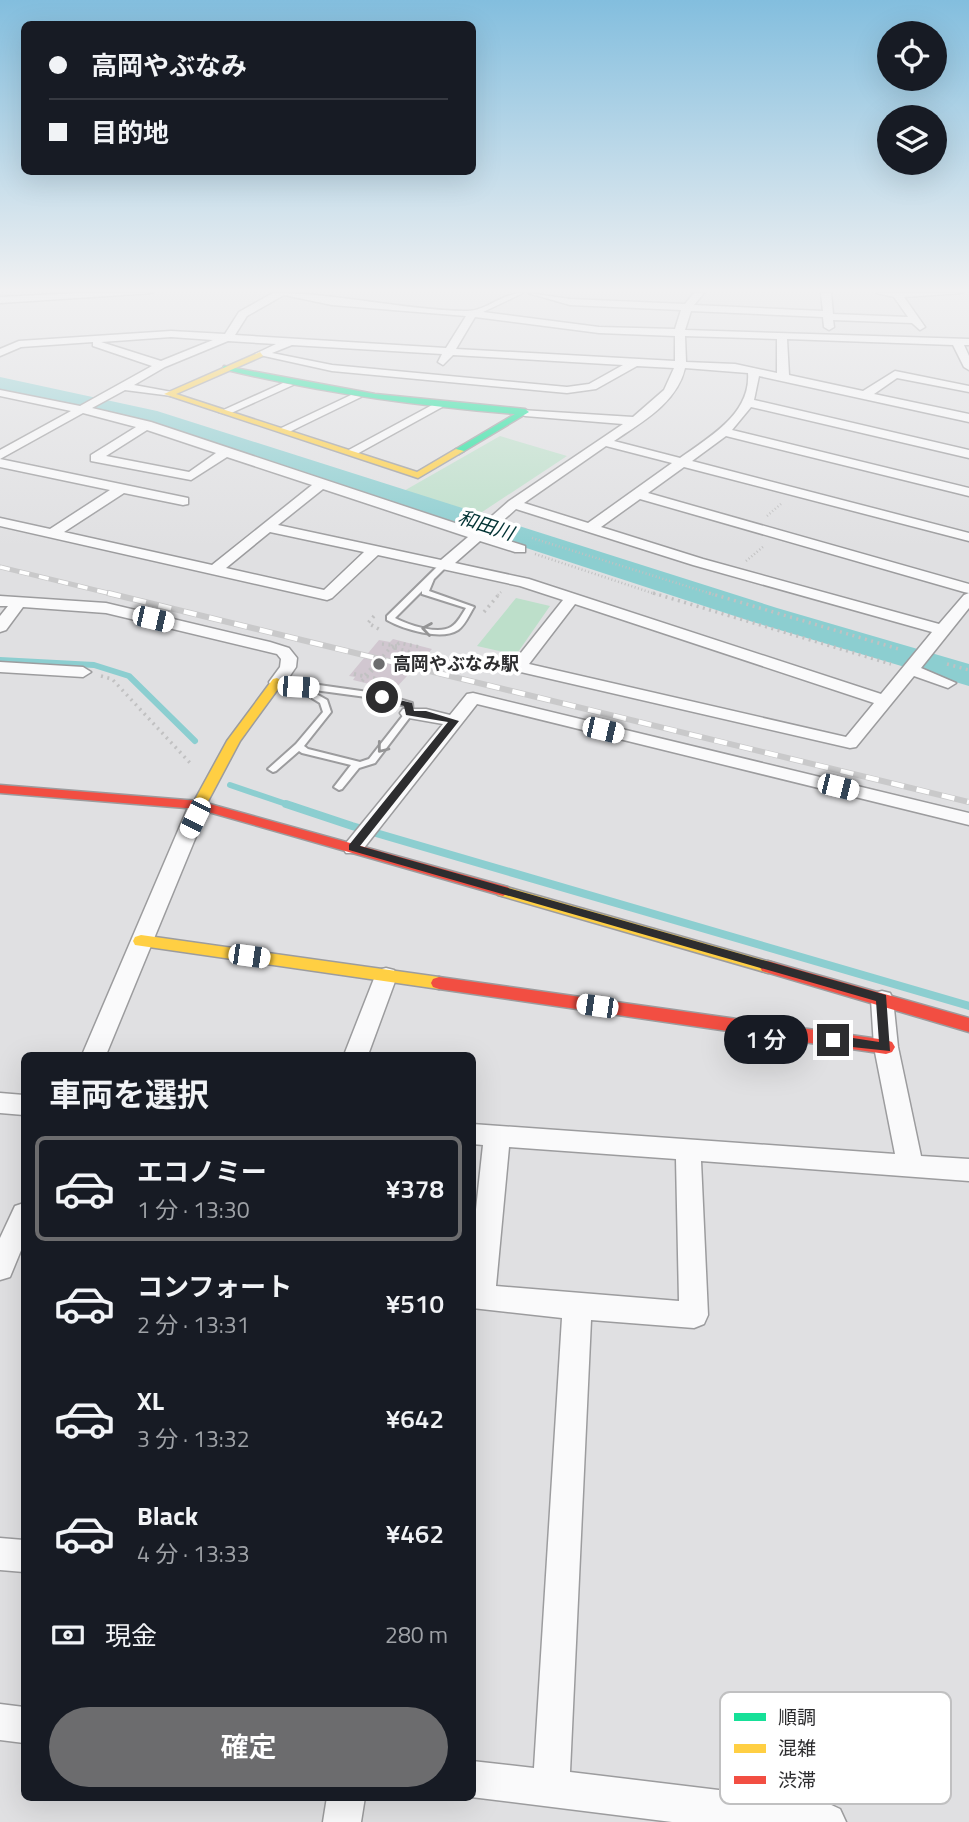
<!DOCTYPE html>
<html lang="ja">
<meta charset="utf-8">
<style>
body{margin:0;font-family:"Titillium Web","Noto Sans JP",sans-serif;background:#242831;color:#f1f3f6;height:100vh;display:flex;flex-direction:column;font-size:26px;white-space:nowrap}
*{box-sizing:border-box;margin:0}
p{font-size:23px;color:#9ea1a6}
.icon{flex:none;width:38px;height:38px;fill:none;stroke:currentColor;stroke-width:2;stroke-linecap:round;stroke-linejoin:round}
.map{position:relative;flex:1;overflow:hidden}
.sheet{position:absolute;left:21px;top:1052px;width:455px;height:749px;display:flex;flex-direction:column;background:#171b24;border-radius:10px;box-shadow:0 7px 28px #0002}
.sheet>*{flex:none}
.top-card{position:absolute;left:21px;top:21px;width:455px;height:154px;border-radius:10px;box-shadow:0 7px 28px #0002;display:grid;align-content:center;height:154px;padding:0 28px;background:#171b24}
.fabs{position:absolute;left:877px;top:21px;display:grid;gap:14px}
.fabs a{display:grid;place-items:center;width:70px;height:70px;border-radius:50%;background:#171b24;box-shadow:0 7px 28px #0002;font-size:35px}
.end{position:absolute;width:32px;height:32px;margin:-16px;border:9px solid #2d2d2f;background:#fff;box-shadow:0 0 0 4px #fff}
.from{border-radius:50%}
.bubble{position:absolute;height:49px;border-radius:24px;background:#171b24;box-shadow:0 7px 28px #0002;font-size:23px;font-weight:600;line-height:49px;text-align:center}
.car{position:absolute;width:21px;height:42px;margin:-21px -10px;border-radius:9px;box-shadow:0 0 5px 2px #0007;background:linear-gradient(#fff 24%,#345 0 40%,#fff 0 76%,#345 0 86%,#fff 0)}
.top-card b{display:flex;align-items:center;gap:24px;height:66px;font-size:26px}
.top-card b+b{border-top:2px solid #363941}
.top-card i{width:18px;height:18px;background:#f1f3f6}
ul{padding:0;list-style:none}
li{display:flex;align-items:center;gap:21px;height:105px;margin:0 14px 10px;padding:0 14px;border:4px solid transparent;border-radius:10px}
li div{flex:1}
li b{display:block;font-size:26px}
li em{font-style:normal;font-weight:600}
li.on{border-color:#6c6c6e}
li>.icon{width:63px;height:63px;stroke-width:1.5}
h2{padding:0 28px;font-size:32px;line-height:84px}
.pay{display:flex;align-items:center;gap:18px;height:77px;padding:0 28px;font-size:26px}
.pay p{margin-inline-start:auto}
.button{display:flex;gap:14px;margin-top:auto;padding:14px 28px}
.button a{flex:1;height:80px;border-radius:42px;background:#6c6c6e;color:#fff;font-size:28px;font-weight:600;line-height:80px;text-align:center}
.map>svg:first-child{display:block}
.green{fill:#bddfca}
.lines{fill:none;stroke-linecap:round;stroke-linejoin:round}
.stream-far1{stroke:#8cced0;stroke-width:6}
.stream{stroke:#8cced0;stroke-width:8}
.river{fill:#8cced0;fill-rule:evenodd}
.building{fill:#d1c7d0}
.lane-casing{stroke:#9c9c9e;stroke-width:4}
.street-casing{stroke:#9c9c9e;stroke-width:3}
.fast-casing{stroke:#9c9c9e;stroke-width:3}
.slow-casing{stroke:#9c9c9e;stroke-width:3}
.jam-casing{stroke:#9c9c9e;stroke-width:3}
.path-far1{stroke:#c1c1c2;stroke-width:2.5;stroke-dasharray:1 2.5;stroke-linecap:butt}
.path{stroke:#c1c1c2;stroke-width:3.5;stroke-dasharray:2 4.5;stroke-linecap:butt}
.lane{fill:#fafafb;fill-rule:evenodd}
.street{fill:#fafafb;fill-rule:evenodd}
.fast{fill:#16e098;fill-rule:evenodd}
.slow{fill:#ffcf43;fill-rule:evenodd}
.jam{fill:#f24e42;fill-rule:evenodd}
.rail-far1-casing{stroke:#c9c9ca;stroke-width:5}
.rail-casing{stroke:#c9c9ca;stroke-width:6}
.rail-far1{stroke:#fff;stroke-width:3.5;stroke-dasharray:10;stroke-linecap:butt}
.rail{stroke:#fff;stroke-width:4.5;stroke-dasharray:13;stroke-linecap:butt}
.path-bridge{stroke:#c1c1c2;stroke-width:3.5;stroke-dasharray:2 4.5;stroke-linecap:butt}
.oneway{stroke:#949495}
.route{fill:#2d2d2f}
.poi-dot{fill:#6c6c6e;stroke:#fff;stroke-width:2.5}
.labels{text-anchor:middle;stroke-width:7;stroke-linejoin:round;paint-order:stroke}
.far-poi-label{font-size:18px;font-weight:bold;fill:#2d2d2f;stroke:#fff;text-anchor:start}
.far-water-label{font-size:19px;font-style:italic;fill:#013233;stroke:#fff}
.key{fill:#fff;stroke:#c0c0c1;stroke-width:2}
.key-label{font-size:19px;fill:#2d2d2f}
</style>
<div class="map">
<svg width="969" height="1822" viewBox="0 0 969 1822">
<rect width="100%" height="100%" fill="#e0e0e2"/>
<!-- green -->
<path class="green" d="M500,436l67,20 -91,60 -74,-24z
M516,598l34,8 -34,49 -39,-9z"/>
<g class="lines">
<!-- stream-far1 -->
<path class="stream-far1" d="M0,660l94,5 35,11 66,65
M230,785l62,21"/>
<!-- stream -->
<path class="stream" d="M286,804l66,22 617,180"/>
<!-- river -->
<path class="river" d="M0,377l157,34 620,197 192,56v22l-216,-64 -612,-200 -141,-31z"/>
</g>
<!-- building -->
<path class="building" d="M393,639l39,10 -38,41 -41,-10 2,-3 -6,-1 30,-36 11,2z"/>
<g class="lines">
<defs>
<path id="lane" d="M440,564l7,2 -13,13 -5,12 45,16c-5,8 -9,18 -16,23 -17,11 -55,-1 -71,-10v-4zM422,591v3l44,14c-4,6 -8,15 -15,19 -13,8 -43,-2 -56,-9z
M277,679l105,15 30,9 1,10 -38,50 -16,5 -17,21 -3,1 -5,-3 17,-22 -49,-12 -3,-2 -23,20 -3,1 -5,-3 28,-25 27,-32 -3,-9 -26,-16 -20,-3v-4zM307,689l74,10 24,7v7l-36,46 -9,3 -52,-13 -4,-3 27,-34 -4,-12z"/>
<path id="street" d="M80,293h73l-153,10v-6z
M273,293c65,0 129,17 194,18 19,0 35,-18 56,-18l-40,19 116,15 76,2 6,-19 -111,-5 -42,-12 42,6 115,5 9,-11h10l-10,12 129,6 -2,-18h10l2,21 75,3 -14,-20 -17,-4h86l-59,4 21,30 -5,3 -8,-7 -79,-3 1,7 -5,3 -5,-3 -1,-10 -132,-6 -6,19 284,9v6h-5l5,11v14l-5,-3 -11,-22 -166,-6 2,36 74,16 32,-20 74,15v6l-72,-14 -23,16 95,20v8l-210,-46 -5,24 215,50v8l-218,-51 -19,23 237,58v8l-243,-60 -34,25 277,72v8l-285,-74 -36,26 321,91v24l-48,60 35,15 -8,5 -34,-12 -58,71 -6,1 -338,-78v-6l51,-64 -43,-14 -142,-31 -46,43 -5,2 -327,-74v-8l50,11 60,-39 -110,-23v-8l188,39v6l-5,1 -59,-12 -60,39 148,33 100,-80 -85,-28 -36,23 -100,-19v-6l45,-28 -53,-14 -83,46v-9l71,-39 -71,-15v-6l80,16 72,-40 -59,-20v-4l-72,5 -21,9v-7l19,-8 152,-10 54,3 14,-22zM284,295l48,10 134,11 -20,32 -211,-13 12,-19zM475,317l124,16 76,3v25l-219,-12zM685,336l92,3v34l-42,-9 -49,-2zM171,337l42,3 -52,21 -60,-19zM228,341l48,3 -21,10 77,17 235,22 29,-4 41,-23 37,2 -10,22 -31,27 -112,-7v4l4,2 98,8 -114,77 -33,29 -325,-108 -59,-14 33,-18 47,6v-4l-38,-7 31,-18zM292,345l150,9 -4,8 5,3 10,-10 170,10 -34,19 -22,3 -235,-22 -60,-12zM685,368l63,5c3,41 -39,64 -68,85l-66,-17c28,-19 63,-38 71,-73zM147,430l69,23 -27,19 -83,-16zM606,446l66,17 -84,60 -64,-20zM323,489l145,48 -27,23 -163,-35zM640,499l324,93 5,1 -5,2 -25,29 -236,-65 -102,-32zM516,509l177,56 239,67 -51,62 -352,-115 -74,-16 25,-22 35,11h10v-6l-37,-12zM270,532l94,20 -40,38 -98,-22zM575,604l299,99 -28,34 -317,-73z
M283,383l10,2 -64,29 -10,-2z
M351,395l10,2 -74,36 -10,-3z
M434,404l10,2 -89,49 -10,-3z
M0,596l106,7 164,39 19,6 8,10 -1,9 -13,19h-12l-2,-4 11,-15 1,-8 -4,-5 -171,-41 -83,-6 -17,23 -6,2v-16l8,-10h-8z
M0,662l83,5 8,5 -8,5 -83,-5z
M473,693l496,120v12l-492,-121 -117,149h-14l-3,-5 3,-5 97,-119 -40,-7 -3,-4 3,-4h23l24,6 17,-21z
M199,799l10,6 -103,250h-24l107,-250z
M386,968l8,2 3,6 -29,79h-24l31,-79 3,-6z
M882,991l8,2 3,6 5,48 23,109 48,3v22l-268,-20 7,154 -4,9 -10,4 -103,-8 -21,452 257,31 13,6 6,13h-174l-201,-25 1,-36 62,7 28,-450 -90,-10v-62l11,-101 -11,-1v-20l423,30 -21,-107 -3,-48 3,-6zM509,1147l167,12 3,142 -183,-15z
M0,1093l24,2v20l-24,-2z
M24,1203v40l-14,34 -10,3v-42l15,-32z
M0,1538l24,2v32l-24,-2z
M0,1704l24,3v36l-24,-3z
M327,1797h38l-4,25h-38z"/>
<path id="fast" d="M224,366l151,28 150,15 4,3 -70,42 -5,-3 2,-2 59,-35c-97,-8 -193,-21 -288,-44l-4,-2z"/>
<path id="slow" d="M260,352l3,4 -87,38 241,78 39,-23 8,2 -46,27 -254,-84z
M277,678l6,4 -43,59 -34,64 -7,4 -5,-1 -2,-3 35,-64 46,-62z
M503,886l271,77 2,4 -2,4 -6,2 -270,-78 -3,-4 3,-4z
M141,935l298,42 6,2 2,4 -2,4 -6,2 -304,-44 -2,-4 2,-4z"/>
<path id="jam" d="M0,785l199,16 309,86 3,4 -8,5 -305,-87 -198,-16z
M768,961l201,57v14l-207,-61 -2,-4 2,-4z
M439,977l447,63 6,2 3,5 -3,5 -6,2 -447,-65 -6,-2 -2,-4 2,-4z"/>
</defs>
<!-- lane casing -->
<use href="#lane" class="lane-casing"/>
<!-- street casing -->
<use href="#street" class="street-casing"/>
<!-- fast casing -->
<use href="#fast" class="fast-casing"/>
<!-- slow casing -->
<use href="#slow" class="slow-casing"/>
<!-- jam casing -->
<use href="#jam" class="jam-casing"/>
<!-- path-far1 -->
<path class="path-far1" d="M767,516l15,-13
M532,538l183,57
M535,554l123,41
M746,561l18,-15
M498,595l3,-3"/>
<!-- path -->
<path class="path" d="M653,593l238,71
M709,593l193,57
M484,612l16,-19
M374,616l-6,7 14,8
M382,644l15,2
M395,648l24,6 4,-5
M393,649l6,-6 21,4
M947,664l22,6
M354,674l12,3
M101,676l11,3 80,86
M362,681l12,-12"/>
<!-- lane -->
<use href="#lane" class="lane"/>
<!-- street -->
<use href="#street" class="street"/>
<!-- fast -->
<use href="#fast" class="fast"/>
<!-- slow -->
<use href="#slow" class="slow"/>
<!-- jam -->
<use href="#jam" class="jam"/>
<defs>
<path id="rail-far1" d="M0,567l116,28"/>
<path id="rail" d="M108,593l861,209"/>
</defs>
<!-- rail-far1 casing -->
<use href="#rail-far1" class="rail-far1-casing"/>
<!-- rail casing -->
<use href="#rail" class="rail-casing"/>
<!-- rail-far1 -->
<use href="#rail-far1" class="rail-far1"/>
<!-- rail -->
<use href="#rail" class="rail"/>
<!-- path-bridge -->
<path class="path-bridge" d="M354,674l41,8
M365,675l30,-32"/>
</g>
<!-- one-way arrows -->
<defs><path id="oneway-chevron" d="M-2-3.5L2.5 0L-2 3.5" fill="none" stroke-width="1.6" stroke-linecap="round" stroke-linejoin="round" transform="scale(1.75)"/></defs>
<g class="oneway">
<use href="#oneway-chevron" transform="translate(427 629) rotate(-171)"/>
<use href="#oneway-chevron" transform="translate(382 748) rotate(128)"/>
</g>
<!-- sky -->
<linearGradient id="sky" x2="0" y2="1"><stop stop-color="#83bede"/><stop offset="0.53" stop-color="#f1f1f2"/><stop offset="1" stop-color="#f1f1f2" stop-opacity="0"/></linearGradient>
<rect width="969" height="548" fill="url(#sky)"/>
<!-- route -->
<path class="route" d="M379,695l33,8 2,8h12l33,10 -99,125 526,149 4,56 -57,-6 -6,-5 6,-5 46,7 -3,-41 -527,-151v-5l99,-123 -42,-7 -2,-9 -25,-7z"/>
<!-- markers -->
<circle class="poi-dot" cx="379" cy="664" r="7"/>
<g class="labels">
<!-- far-poi labels -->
<g class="far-poi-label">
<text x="393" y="670">高岡やぶなみ駅</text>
</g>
<!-- far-water labels -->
<g class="far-water-label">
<text transform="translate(486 525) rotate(18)" y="7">和田川</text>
</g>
</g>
<!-- legend -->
<rect x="720" y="1692" width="231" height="112" rx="10" class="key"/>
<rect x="734" y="1713" width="32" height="8" fill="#16e098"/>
<rect x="734" y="1744" width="32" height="9" fill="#ffcf43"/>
<rect x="734" y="1776" width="32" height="8" fill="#f24e42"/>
<g class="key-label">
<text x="778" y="1724">順調</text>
<text x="778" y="1755">混雑</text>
<text x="778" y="1787">渋滞</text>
</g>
</svg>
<div class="fabs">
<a><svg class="icon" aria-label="locate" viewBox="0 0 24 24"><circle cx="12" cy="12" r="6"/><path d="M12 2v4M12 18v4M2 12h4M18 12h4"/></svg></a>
<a><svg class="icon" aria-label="layers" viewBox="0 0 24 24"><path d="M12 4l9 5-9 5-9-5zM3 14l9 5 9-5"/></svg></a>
</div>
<i class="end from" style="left:382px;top:697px"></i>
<i class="end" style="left:833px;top:1040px"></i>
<div class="bubble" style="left:724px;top:1015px;width:84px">1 分</div>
<i class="car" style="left:153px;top:619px;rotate:103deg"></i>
<i class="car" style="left:298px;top:687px;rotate:93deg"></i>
<i class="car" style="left:603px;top:730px;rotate:103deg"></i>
<i class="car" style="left:838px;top:787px;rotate:104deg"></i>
<i class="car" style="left:195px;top:818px;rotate:206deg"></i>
<i class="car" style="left:249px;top:956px;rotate:98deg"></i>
<i class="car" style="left:597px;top:1006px;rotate:278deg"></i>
<div class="top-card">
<b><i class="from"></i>高岡やぶなみ</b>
<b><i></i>目的地</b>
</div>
<section class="sheet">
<h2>車両を選択</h2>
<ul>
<li class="on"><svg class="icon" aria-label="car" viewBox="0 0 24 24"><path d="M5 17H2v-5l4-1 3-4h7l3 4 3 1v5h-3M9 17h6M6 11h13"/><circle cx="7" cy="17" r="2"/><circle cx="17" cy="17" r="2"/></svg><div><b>エコノミー</b><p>1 分 · 13:30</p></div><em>¥378</em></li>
<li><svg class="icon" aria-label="car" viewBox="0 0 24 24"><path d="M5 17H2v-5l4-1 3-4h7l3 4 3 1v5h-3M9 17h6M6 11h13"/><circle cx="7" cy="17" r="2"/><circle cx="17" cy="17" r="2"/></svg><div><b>コンフォート</b><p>2 分 · 13:31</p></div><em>¥510</em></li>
<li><svg class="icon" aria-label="car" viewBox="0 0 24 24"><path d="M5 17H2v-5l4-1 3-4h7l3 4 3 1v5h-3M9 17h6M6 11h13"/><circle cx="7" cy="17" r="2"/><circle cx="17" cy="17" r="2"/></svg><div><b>XL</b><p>3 分 · 13:32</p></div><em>¥642</em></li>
<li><svg class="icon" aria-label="car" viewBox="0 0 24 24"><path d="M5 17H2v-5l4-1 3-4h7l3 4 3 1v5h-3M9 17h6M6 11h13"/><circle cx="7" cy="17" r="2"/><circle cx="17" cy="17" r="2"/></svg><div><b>Black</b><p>4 分 · 13:33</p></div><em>¥462</em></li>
</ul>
<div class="pay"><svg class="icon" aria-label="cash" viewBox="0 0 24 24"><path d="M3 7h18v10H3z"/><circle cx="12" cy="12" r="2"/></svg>現金<p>280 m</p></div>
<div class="button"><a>確定</a></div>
</section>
</div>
